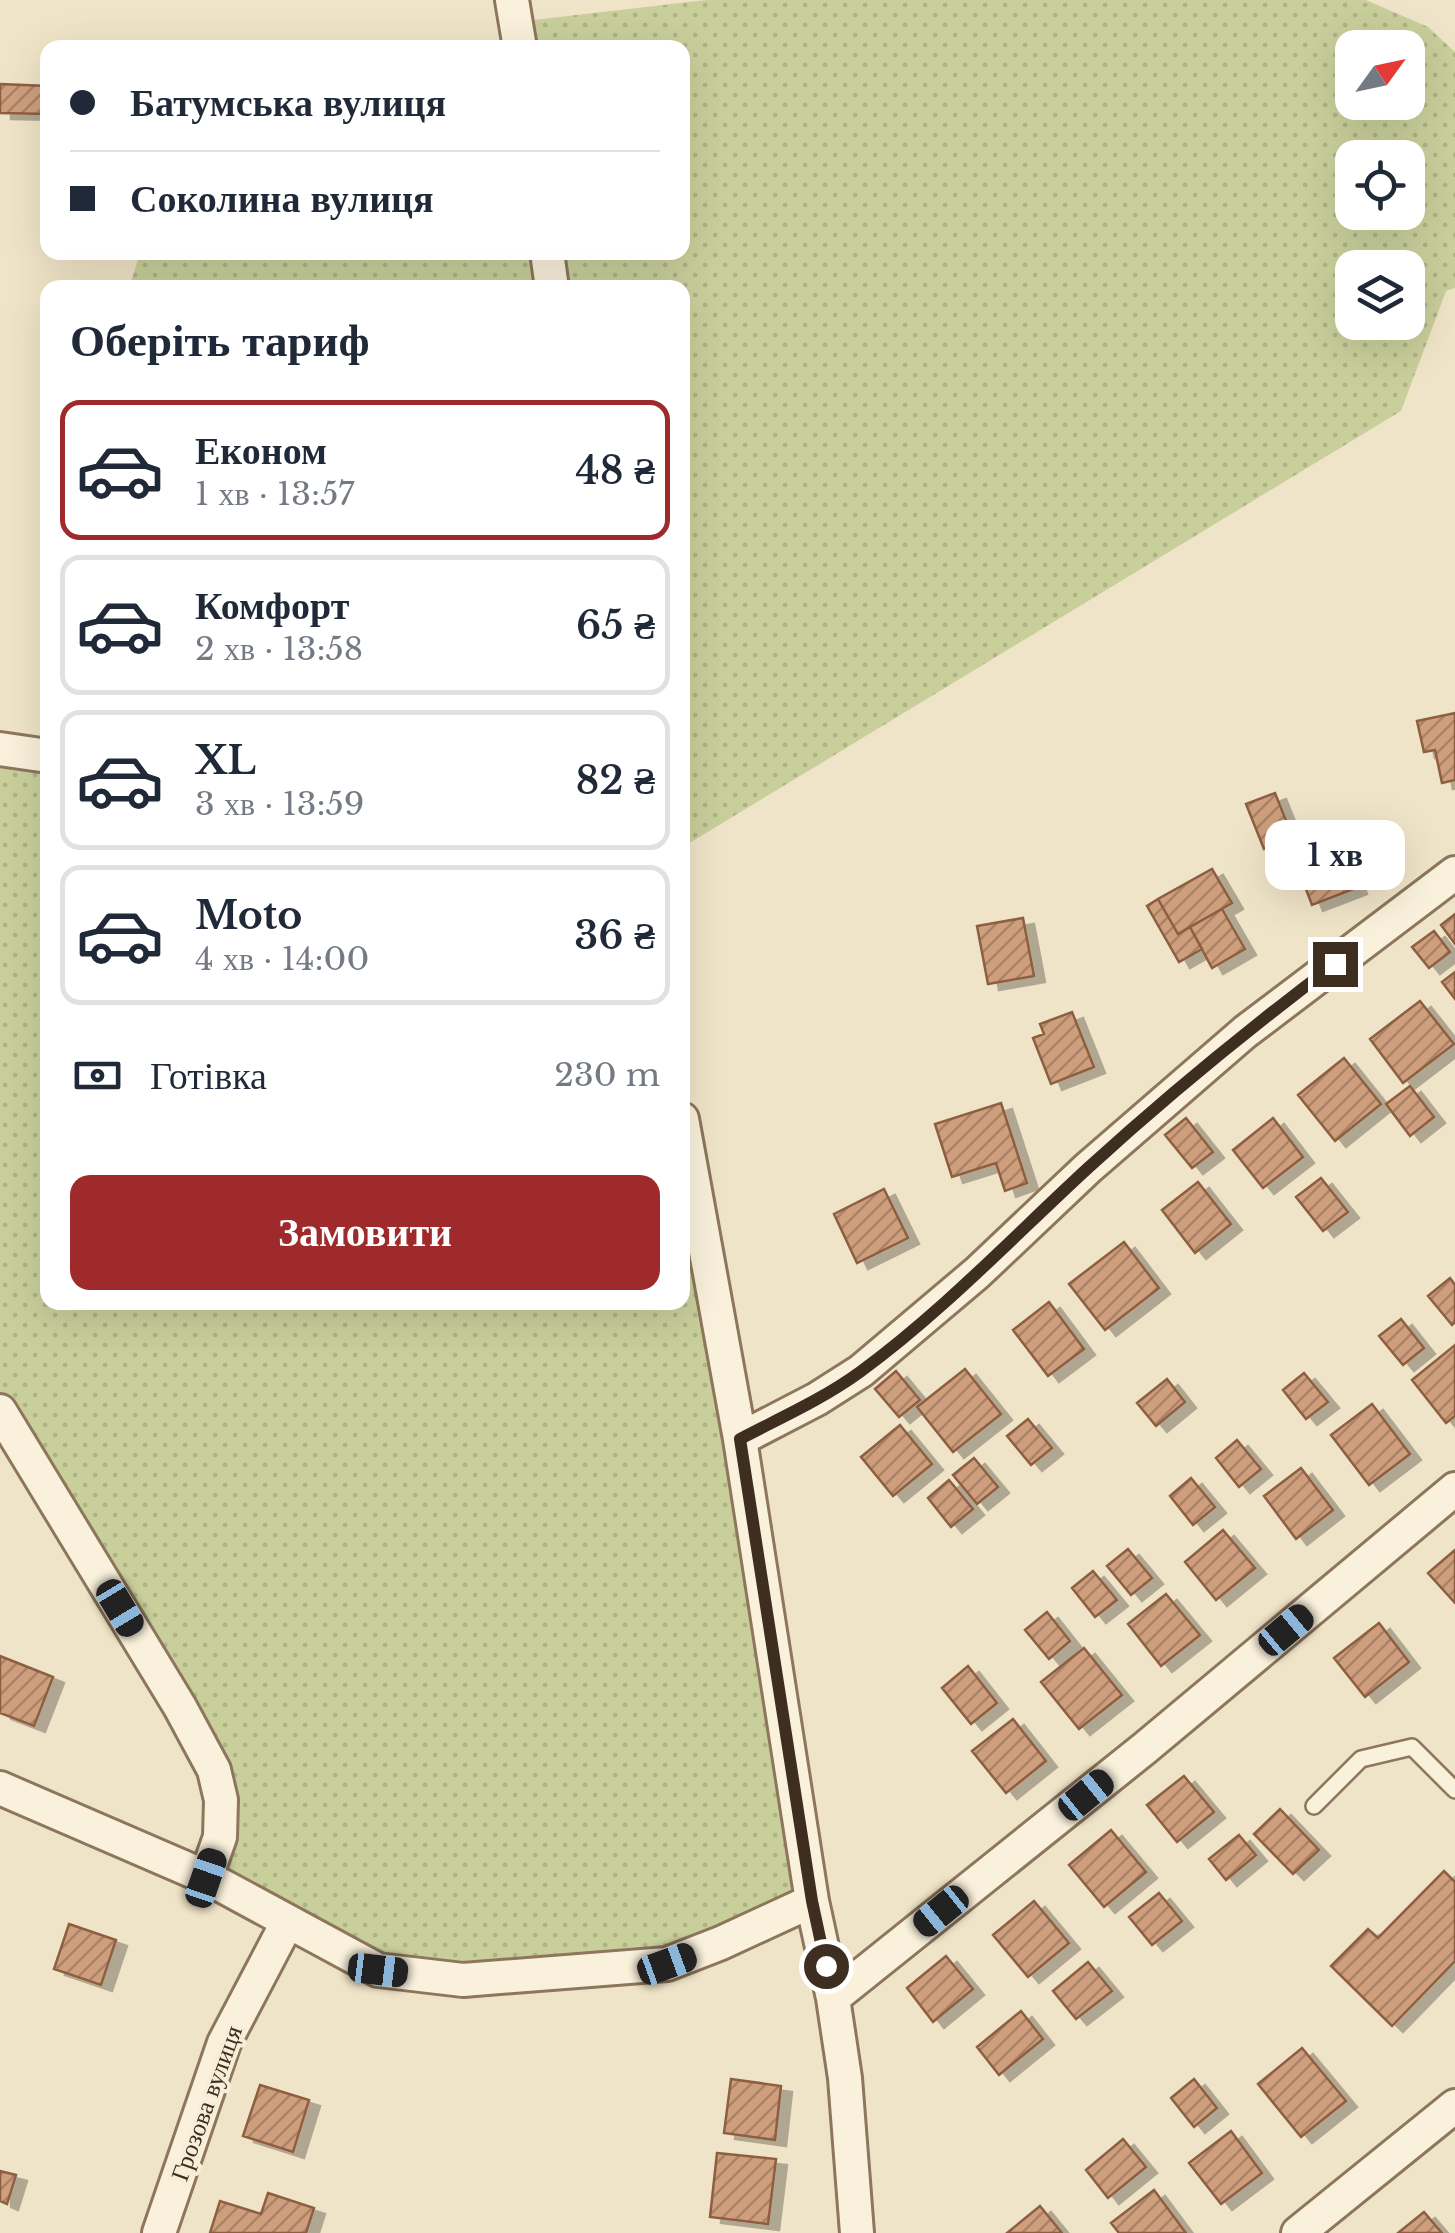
<!DOCTYPE html>
<html lang="uk">
<meta charset="utf-8">
<style>
body{margin:0;font-family:"Libre Baskerville",serif;background:#f6f6f7;color:#1f2937;height:100vh;display:flex;flex-direction:column;font-size:38px;white-space:nowrap}
*{box-sizing:border-box;margin:0}
p{font-size:32px;color:#747a83}
.icon{flex:none;width:55px;height:55px;fill:none;stroke:currentColor;stroke-width:2;stroke-linecap:round;stroke-linejoin:round}
.map{position:relative;flex:1;overflow:hidden}
.details{position:absolute;left:40px;top:280px;width:650px;height:1030px;display:flex;flex-direction:column;background:#fff;border-radius:20px;box-shadow:0 10px 40px #0002}
.details>*{flex:none}
.banner{position:absolute;left:40px;top:40px;width:650px;height:220px;border-radius:20px;box-shadow:0 10px 40px #0002;display:grid;align-content:center;height:220px;padding:0 30px;background:#fff}
.needle{width:65px;rotate:57deg}
.buttons{position:absolute;left:1335px;top:30px;display:grid;gap:20px}
.buttons a{display:grid;place-items:center;width:90px;height:90px;border-radius:20px;background:#fff;box-shadow:0 10px 40px #0002;font-size:50px}
.end{position:absolute;width:45px;height:45px;margin:-22px;border:12px solid #3d2e20;background:#fff;box-shadow:0 0 0 5px #fff}
.from{border-radius:50%}
.bubble{position:absolute;height:70px;border-radius:20px;background:#fff;box-shadow:0 10px 40px #0002;font-size:32px;font-weight:600;line-height:70px;text-align:center}
.car{position:absolute;width:30px;height:60px;margin:-30px -15px;border-radius:12px;box-shadow:0 0 8px 2px #0007;background:linear-gradient(#222 24%,#8ab4d8 0 40%,#222 0 76%,#8ab4d8 0 86%,#222 0)}
.banner b{display:flex;align-items:center;gap:35px;height:95px;font-size:38px}
.banner b+b{border-top:2px solid #e0e1e3}
.banner i{width:25px;height:25px;background:#1f2937}
ul{padding:0;list-style:none}
li{display:flex;align-items:center;gap:30px;height:140px;margin:0 20px 15px;padding:0 10px;border:5px solid #e0e1e3;border-radius:20px}
li div{flex:1}
li b{display:block;font-size:38px}
li em{font-style:normal;font-weight:600}
li.current{border-color:#9e2a2b}
li>.icon{width:90px;height:90px;stroke-width:1.5}
h2{padding:0 30px;font-size:45px;line-height:120px}
.pay{display:flex;align-items:center;gap:25px;height:110px;padding:0 30px;font-size:38px}
.pay p{margin-inline-start:auto}
.button{display:flex;gap:20px;margin-top:auto;padding:20px 30px}
.button a{flex:1;height:115px;border-radius:20px;background:#9e2a2b;color:#fff;font-size:40px;font-weight:600;line-height:115px;text-align:center}
.map>svg:first-child{display:block}
.grass{fill:url(#grass-dots);fill-rule:evenodd}
.building{fill:url(#building-hatch);stroke:#8d5f41;stroke-width:2.5;filter:url(#shadow)}
.lines{fill:none;stroke-linecap:round;stroke-linejoin:round}
.service-casing{stroke:#8d765c;stroke-width:20}
.minor-casing{stroke:#8d765c;stroke-width:38}
.service{stroke:#faf1dc;stroke-width:15}
.minor{stroke:#faf1dc;stroke-width:32}
.route{stroke:#3d2e20;stroke-width:12}
.labels{text-anchor:middle;stroke-width:8;stroke-linejoin:round;paint-order:stroke}
.street-label{font-size:25px;fill:#3d2e20;stroke:#f7eed8}
</style>
<div class="map">
<svg width="1455" height="2233" viewBox="0 0 1455 2233">
<defs>
<pattern id="grass-dots" width="8" height="8" patternUnits="userSpaceOnUse" patternTransform="scale(2.5)"><rect width="8" height="8" fill="#c9cf9b"/><path d="M2 2h.1M6 6h.1" fill="none" stroke="#aeb285" stroke-width="1.8" stroke-linecap="round"/></pattern>
<pattern id="building-hatch" width="6" height="6" patternUnits="userSpaceOnUse" patternTransform="scale(2.5)"><rect width="6" height="6" fill="#cf9f7d"/><path d="M-1 1l2-2M0 6l6-6M5 7l2-2" fill="none" stroke="#a98266"/></pattern>
<filter id="shadow"><feDropShadow dx="11" dy="6" stdDeviation="0" flood-color="#0004"/></filter>
</defs>
<rect width="100%" height="100%" fill="#f0e4c8"/>
<!-- grass -->
<path class="grass" d="M706,0h660l62,27 27,25v236l-9,3 -45,120 -718,436 -1,-559h-553l11,-35 542,-1v-204l-162,-1 -4,-25zM1352,48h56v54h-56zM1352,158h56v54h-56zM1352,268h56v54h-56z
M47,718l1,584h634l1,-183 129,782 -145,63 -289,6 -172,-93 15,-77 -221,-389v-662l41,5z"/>
<!-- building -->
<path class="building" d="M0,84l48,2v28l-48,-1z
M1455,713v67l-13,3 -7,-33 -11,2 -7,-31z
M1275,793l18,45 -29,11 -18,-45z
M1334,833l22,55 -44,17 -21,-55z
M1212,869l20,34 -54,31 -20,-35z
M1158,899l20,35 12,-7 12,22 -23,13 -32,-56z
M1222,909l23,40 -33,19 -22,-41z
M1455,914v30l-14,-19z
M1023,918l11,58 -46,8 -11,-58z
M1434,931l16,21 -21,16 -17,-21z
M1455,972v27l-13,-17z
M1420,1001l34,43 -51,39 -33,-44z
M1072,1012l22,55 -43,17 -18,-46 11,-4 -4,-10z
M1344,1058l37,46 -46,37 -37,-46z
M1410,1086l24,31 -24,19 -24,-32z
M1001,1103l26,80 -22,8 -9,-28 -44,14 -17,-53z
M1186,1118l27,34 -21,16 -27,-33z
M1273,1118l30,39 -40,31 -30,-38z
M1321,1178l27,34 -25,19 -27,-34z
M1198,1182l33,42 -36,29 -33,-43z
M884,1189l24,49 -51,25 -23,-49z
M1124,1242l35,46 -54,42 -36,-46z
M1450,1278l5,7v37l-3,3 -24,-29z
M1049,1302l35,47 -36,27 -35,-46z
M1401,1319l23,29 -21,17 -24,-29z
M1455,1345v71l-9,7 -34,-43z
M965,1369l36,45 -48,38 -36,-45z
M896,1371l24,29 -21,17 -24,-28z
M1304,1373l24,29 -22,17 -23,-29z
M1167,1379l18,23 -29,24 -19,-23z
M1372,1404l38,50 -41,31 -38,-50z
M1028,1419l24,29 -21,17 -24,-29z
M900,1425l32,39 -39,32 -32,-39z
M1237,1440l24,29 -22,18 -23,-29z
M974,1458l24,29 -21,17 -24,-29z
M1301,1468l32,42 -37,29 -32,-43z
M1191,1478l24,29 -22,18 -23,-29z
M949,1480l24,29 -22,18 -23,-29z
M1223,1530l32,38 -39,32 -31,-38z
M1128,1549l24,29 -21,17 -24,-29z
M1455,1550v53l-27,-30z
M1093,1571l24,29 -22,17 -23,-29z
M1166,1594l34,41 -39,31 -33,-42z
M1047,1612l23,29 -21,18 -24,-29z
M1379,1623l30,39 -44,35 -31,-39z
M1084,1648l38,47 -43,34 -38,-47z
M0,1656l53,21 -19,49 -34,-13z
M968,1666l29,37 -26,21 -29,-36z
M1013,1719l33,42 -40,32 -34,-42z
M1184,1776l30,36 -37,30 -30,-37z
M1280,1809l39,41 -26,24 -39,-40z
M1111,1830l35,42 -42,35 -35,-42z
M1239,1835l17,20 -30,25 -17,-21z
M1444,1871l11,11v79l-63,65 -61,-60 37,-37 10,9z
M1159,1893l23,28 -30,24 -23,-28z
M1034,1901l35,42 -41,34 -35,-42z
M69,1924l47,16 -15,45 -47,-16z
M946,1956l27,33 -40,33 -26,-34z
M1088,1962l24,29 -36,28 -23,-28z
M1021,2011l22,28 -44,36 -22,-28z
M1302,2048l44,53 -45,36 -43,-53z
M731,2079l50,7 -6,54 -51,-7z
M1194,2079l23,29 -23,19 -23,-29z
M260,2085l49,15 -16,52 -50,-16z
M1231,2131l31,42 -41,31 -32,-41z
M1123,2139l23,28 -38,31 -22,-28z
M717,2153l59,6 -8,65 -58,-7z
M0,2171l16,4 -9,29 -7,-3z
M1154,2190l32,43h-67l-8,-10z
M268,2193l46,15 -8,25h-96l10,-32 41,13z
M1040,2206l22,27h-55z
M1424,2212l18,21h-44z"/>
<g class="lines">
<defs>
<path id="service" d="M1314,1806l47,-47 51,-12 43,43"/>
<path id="minor" d="M512,0l8,48
M547,252l5,36
M0,749l48,7
M682,1119l58,320 72,462 21,97 12,80 12,155
M0,1411l180,296 34,63 7,30 -1,37 -14,40
M740,1439l77,-40 44,-28 116,-98 111,-105 157,-136 210,-159
M0,1788l206,89 172,93 85,10 204,-16 54,-21 91,-42
M833,1998l312,-250 310,-259
M159,2233l65,-190 63,-120
M1298,2233l157,-127"/>
</defs>
<!-- service casing -->
<use href="#service" class="service-casing"/>
<!-- minor casing -->
<use href="#minor" class="minor-casing"/>
<!-- service -->
<use href="#service" class="service"/>
<!-- minor -->
<use href="#minor" class="minor"/>
</g>
<g class="lines">
<!-- route -->
<path class="route" d="M826,1966l-14,-65 -72,-462c40,-21 83,-40 120,-67 82,-60 153,-135 228,-204 79,-72 162,-140 247,-204"/>
</g>
<g class="labels">
<!-- street labels -->
<g class="street-label">
<text transform="translate(206 2103) rotate(-70)" y="9">Грозова вулиця</text>
</g>
</g>
</svg>
<div class="buttons">
<a><svg class="needle" viewBox="-14 -14 28 28"><path d="M0-13l5 13h-10z" fill="#e53935"/><path d="M0 13l5-13h-10z" fill="#747a83"/></svg></a>
<a><svg class="icon" aria-label="locate" viewBox="0 0 24 24"><circle cx="12" cy="12" r="6"/><path d="M12 2v4M12 18v4M2 12h4M18 12h4"/></svg></a>
<a><svg class="icon" aria-label="layers" viewBox="0 0 24 24"><path d="M12 4l9 5-9 5-9-5zM3 14l9 5 9-5"/></svg></a>
</div>
<i class="end from" style="left:826px;top:1966px"></i>
<i class="end" style="left:1335px;top:964px"></i>
<div class="bubble" style="left:1265px;top:820px;width:140px">1 хв</div>
<i class="car" style="left:120px;top:1608px;rotate:149deg"></i>
<i class="car" style="left:1286px;top:1630px;rotate:50deg"></i>
<i class="car" style="left:1086px;top:1795px;rotate:51deg"></i>
<i class="car" style="left:206px;top:1878px;rotate:19deg"></i>
<i class="car" style="left:941px;top:1911px;rotate:231deg"></i>
<i class="car" style="left:667px;top:1964px;rotate:70deg"></i>
<i class="car" style="left:378px;top:1970px;rotate:97deg"></i>
<div class="banner">
<b><i class="from"></i>Батумська вулиця</b>
<b><i></i>Соколина вулиця</b>
</div>
<section class="details">
<h2>Оберіть тариф</h2>
<ul>
<li class="current"><svg class="icon" aria-label="car" viewBox="0 0 24 24"><path d="M5 17H2v-5l4-1 3-4h7l3 4 3 1v5h-3M9 17h6M6 11h13"/><circle cx="7" cy="17" r="2"/><circle cx="17" cy="17" r="2"/></svg><div><b>Економ</b><p>1 хв · 13:57</p></div><em>48 ₴</em></li>
<li><svg class="icon" aria-label="car" viewBox="0 0 24 24"><path d="M5 17H2v-5l4-1 3-4h7l3 4 3 1v5h-3M9 17h6M6 11h13"/><circle cx="7" cy="17" r="2"/><circle cx="17" cy="17" r="2"/></svg><div><b>Комфорт</b><p>2 хв · 13:58</p></div><em>65 ₴</em></li>
<li><svg class="icon" aria-label="car" viewBox="0 0 24 24"><path d="M5 17H2v-5l4-1 3-4h7l3 4 3 1v5h-3M9 17h6M6 11h13"/><circle cx="7" cy="17" r="2"/><circle cx="17" cy="17" r="2"/></svg><div><b>XL</b><p>3 хв · 13:59</p></div><em>82 ₴</em></li>
<li><svg class="icon" aria-label="car" viewBox="0 0 24 24"><path d="M5 17H2v-5l4-1 3-4h7l3 4 3 1v5h-3M9 17h6M6 11h13"/><circle cx="7" cy="17" r="2"/><circle cx="17" cy="17" r="2"/></svg><div><b>Moto</b><p>4 хв · 14:00</p></div><em>36 ₴</em></li>
</ul>
<div class="pay"><svg class="icon" aria-label="cash" viewBox="0 0 24 24"><path d="M3 7h18v10H3z"/><circle cx="12" cy="12" r="2"/></svg>Готівка<p>230 m</p></div>
<div class="button"><a>Замовити</a></div>
</section>
</div>
